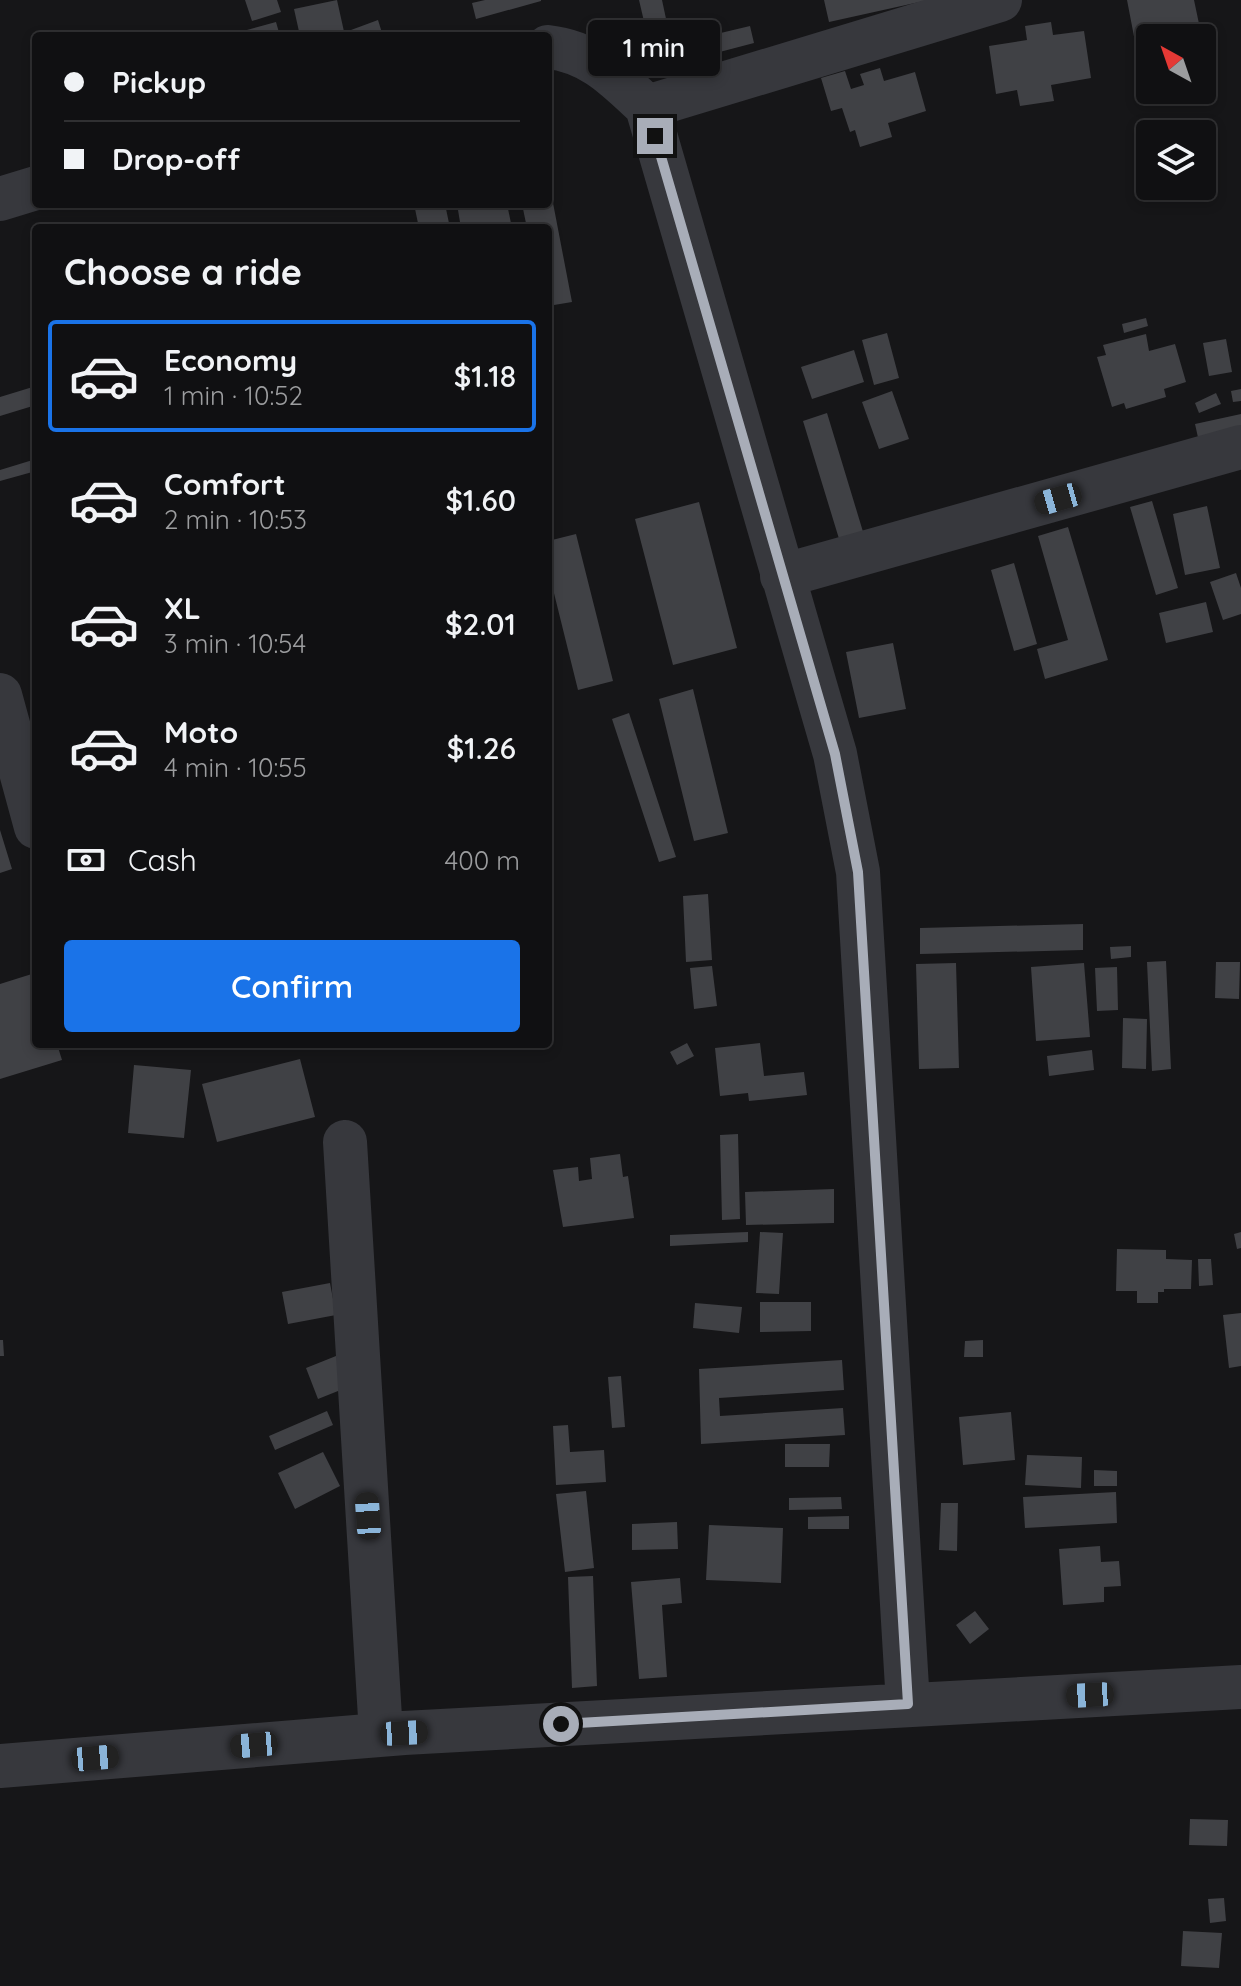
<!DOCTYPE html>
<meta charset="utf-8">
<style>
body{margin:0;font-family:Quicksand,sans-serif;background:#19191b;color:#f1f3f6;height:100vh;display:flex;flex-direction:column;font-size:30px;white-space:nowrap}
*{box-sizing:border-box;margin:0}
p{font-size:26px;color:#9c9d9f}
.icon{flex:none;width:44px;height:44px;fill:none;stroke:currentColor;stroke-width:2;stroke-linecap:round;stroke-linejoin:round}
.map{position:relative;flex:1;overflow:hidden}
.drawer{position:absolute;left:32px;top:224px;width:520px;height:824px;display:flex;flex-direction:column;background:#101012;border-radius:8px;box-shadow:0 4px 12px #0003,0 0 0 2px #303032}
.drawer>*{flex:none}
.banner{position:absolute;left:32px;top:32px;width:520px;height:176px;border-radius:8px;box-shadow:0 4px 12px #0003,0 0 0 2px #303032;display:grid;align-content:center;height:176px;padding:0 32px;background:#101012}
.needle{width:52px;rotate:320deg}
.controls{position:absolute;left:1136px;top:24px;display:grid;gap:16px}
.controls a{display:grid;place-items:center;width:80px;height:80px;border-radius:8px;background:#101012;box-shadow:0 4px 12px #0003,0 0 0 2px #303032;font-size:40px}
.end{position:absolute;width:36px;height:36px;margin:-18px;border:10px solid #a8adb8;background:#111;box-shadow:0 0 0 4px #111}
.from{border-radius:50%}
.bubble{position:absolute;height:56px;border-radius:8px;background:#101012;box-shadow:0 4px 12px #0003,0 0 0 2px #303032;font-size:26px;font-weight:600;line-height:56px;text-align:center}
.car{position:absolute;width:24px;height:48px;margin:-24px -12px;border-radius:10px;box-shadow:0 0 6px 2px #0007;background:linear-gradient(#222 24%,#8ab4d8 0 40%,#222 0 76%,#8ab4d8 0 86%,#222 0)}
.banner b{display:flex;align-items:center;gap:28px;height:76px;font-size:30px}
.banner b+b{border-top:2px solid #303032}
.banner i{width:20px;height:20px;background:#f1f3f6}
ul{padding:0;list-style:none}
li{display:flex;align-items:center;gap:24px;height:112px;margin:0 16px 12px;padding:0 16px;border:4px solid transparent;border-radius:8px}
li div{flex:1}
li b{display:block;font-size:30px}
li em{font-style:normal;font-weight:600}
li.current{border-color:#1a73e8}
li>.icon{width:72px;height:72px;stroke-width:1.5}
h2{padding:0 32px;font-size:36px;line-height:96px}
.pay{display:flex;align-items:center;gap:20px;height:88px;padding:0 32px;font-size:30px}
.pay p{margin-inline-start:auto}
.primary-button{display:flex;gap:16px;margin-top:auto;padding:16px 32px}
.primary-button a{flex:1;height:92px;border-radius:8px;background:#1a73e8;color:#fff;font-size:32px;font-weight:600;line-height:92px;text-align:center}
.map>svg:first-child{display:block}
.building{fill:#404145}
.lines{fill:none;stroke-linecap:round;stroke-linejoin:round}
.minor{stroke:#37383d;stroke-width:44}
.route{stroke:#a8adb8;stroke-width:10}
</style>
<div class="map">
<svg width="1241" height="1986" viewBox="0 0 1241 1986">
<rect width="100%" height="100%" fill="#161618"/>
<!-- building -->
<path class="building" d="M245,0h32l4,12 -29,9z
M337,0l8,36h-45l-6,-27z
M485,0h56v1l-65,18 -4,-16z
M639,0h23l6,28 32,-7 6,26 -53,13z
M824,0h100v1l-95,21z
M1127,0h67l8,38h-52v12l-13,2z
M378,20l5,16h-30l-2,-6z
M276,22l4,14h-43l-1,-3z
M1051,22l2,13 31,-4 7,47 -40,7 3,16 -34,5 -3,-16 -21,4 -7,-48 38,-6 -2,-14z
M750,26l4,17 -42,11 -4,-18z
M880,68l4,13 31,-9 11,39 -38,12 4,14 -32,10 -5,-17 -5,2 -8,-24 -11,3 -10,-33 24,-7 6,18 13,-4 -4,-11z
M549,182l23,120 -24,4v-78h-21l-5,-24h26z
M414,204h31l5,24h-31z
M457,204h50l5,24h-51z
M1146,318l2,8 -24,7 -2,-9z
M887,333l12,45 -25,7 -12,-45z
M1146,334l3,17 26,-7 11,38 -22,7 2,8 -40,12 -2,-6 -12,4 -15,-50 9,-2 -3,-10z
M1226,339l6,33 -23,4 -6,-33z
M854,350l10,32 -52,17 -11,-32z
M36,386v19l-36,11v-19z
M1241,389v12l-8,1 -2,-11z
M892,391l17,48 -30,10 -17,-47z
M1216,393l5,11 -22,9 -4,-10z
M827,413l37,122 -24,7 -37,-121z
M1241,414v18l-42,10 -4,-18z
M36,459v12l-36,10v-11z
M1152,501l26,87 -22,7 -26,-88z
M699,502l38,146 -64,17 -38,-146z
M1207,506l13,62 -35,7 -12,-61z
M1068,527l40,133 -63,19 -8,-30 31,-9 -30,-104z
M576,534l37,147 -35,9 -30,-121v-28z
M1014,563l23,81 -23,7 -23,-81z
M1236,573l5,15v26l-18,6 -13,-38z
M1206,602l7,30 -47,11 -7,-30z
M893,643l13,66 -47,9 -13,-66z
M693,689l35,144 -34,8 -35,-142z
M629,713l47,144 -17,5 -47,-143z
M0,830l12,39 -12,4z
M708,894l4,66 -26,2 -3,-66z
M1083,924v26l-163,4v-26z
M1131,946v11l-20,2 -1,-12z
M1166,961l5,108 -19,2 -5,-109z
M1216,962h24l-1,37 -24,-1z
M956,963l3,105 -40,1 -3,-105z
M1084,963l6,74 -54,4 -5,-74z
M712,966l5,40 -23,3 -4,-41z
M1117,967l1,43 -21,1 -2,-43z
M35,973l1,71h21l5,16 -62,19v-95z
M1123,1018l24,1 -1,50 -24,-1z
M687,1043l7,13 -17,9 -7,-13z
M760,1043l4,33 40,-4 3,23 -58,6 -1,-8 -28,3 -5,-48z
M1092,1050l2,20 -45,6 -2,-20z
M300,1059l15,58 -98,25 -15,-58z
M134,1065l57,5 -7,68 -56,-5z
M738,1134l2,85 -18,1 -2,-85z
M620,1154l3,23 5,-1 6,42 -71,9 -10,-57 25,-3 1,14 13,-2 -2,-21z
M834,1189v34l-88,2 -1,-33z
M748,1232v10l-78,4v-11z
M760,1232l23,1 -4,61 -23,-1z
M1241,1232v16l-4,1 -3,-15z
M1117,1249l49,1v9l26,1 -1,29h-27v3h-6v11h-21v-12h-21z
M1198,1259h13l2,26 -14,1z
M330,1283l6,32 -48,9 -6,-32z
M760,1302h51v29l-51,1z
M695,1303l47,4 -3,26 -46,-5z
M1241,1313v53l-12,2 -6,-53z
M0,1340h3l1,16h-4z
M983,1340v17h-19l1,-16z
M336,1356l12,31 -30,12 -12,-31z
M842,1360l2,30 -125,8 1,18 123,-8 2,27 -144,9 -2,-75z
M621,1376l4,51 -13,1 -4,-51z
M327,1411l6,14 -58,25 -6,-14z
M1011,1412l4,48 -52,5 -4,-48z
M568,1425l2,27 34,-2 2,32 -50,3 -3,-59z
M785,1444h45l-1,23h-44z
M323,1452l17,34 -45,23 -17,-36z
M1027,1455l55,2 -1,31 -56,-3z
M1094,1470l23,1v15h-23z
M586,1491l8,77 -29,4 -9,-78z
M1116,1492l1,31 -92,5 -2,-31z
M841,1497l1,12 -53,1v-12z
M941,1503h17l-1,48 -18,-1z
M849,1516v13h-41v-12z
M677,1522l1,27 -46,1v-26z
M709,1525l74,3 -2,55 -75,-3z
M1100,1546l1,16 18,-1 2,25 -17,1v15l-41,3 -4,-56z
M593,1576l4,110 -25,2 -4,-111z
M680,1578l2,25 -20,2 5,72 -28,2 -8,-97z
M975,1611l14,18 -19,15 -14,-19z
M1190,1819l38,1 -1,26 -38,-1z
M1224,1898l2,23 -16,2 -2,-24z
M1183,1931l39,2 -3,35 -38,-2z"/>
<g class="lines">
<!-- minor -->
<path class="minor" d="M548,47c44,5 68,31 99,60l188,647 23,118 50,832
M647,107l353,-107
M0,199l36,-11
M782,576l459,-129
M0,695l36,132
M345,1142l36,592
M0,1766l404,-33 837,-46"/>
</g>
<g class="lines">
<!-- route -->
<path class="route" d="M561,1724l347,-20 -50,-832 -23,-118 -180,-618"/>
</g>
</svg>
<div class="controls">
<a><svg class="needle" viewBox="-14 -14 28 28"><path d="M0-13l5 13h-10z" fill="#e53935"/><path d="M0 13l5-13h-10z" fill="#9c9d9f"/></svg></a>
<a><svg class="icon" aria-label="layers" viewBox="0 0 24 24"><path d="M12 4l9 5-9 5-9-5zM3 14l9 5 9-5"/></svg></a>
</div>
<i class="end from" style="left:561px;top:1724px"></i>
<i class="end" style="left:655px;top:136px"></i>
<div class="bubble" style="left:588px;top:20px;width:132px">1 min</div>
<i class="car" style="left:1058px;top:499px;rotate:254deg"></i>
<i class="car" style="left:368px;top:1516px;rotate:356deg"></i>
<i class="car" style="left:1090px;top:1695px;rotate:267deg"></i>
<i class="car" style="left:404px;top:1733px;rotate:87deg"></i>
<i class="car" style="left:254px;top:1745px;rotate:265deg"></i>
<i class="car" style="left:95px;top:1758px;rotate:85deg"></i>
<div class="banner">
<b><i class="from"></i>Pickup</b>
<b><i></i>Drop-off</b>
</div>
<section class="drawer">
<h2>Choose a ride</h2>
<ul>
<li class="current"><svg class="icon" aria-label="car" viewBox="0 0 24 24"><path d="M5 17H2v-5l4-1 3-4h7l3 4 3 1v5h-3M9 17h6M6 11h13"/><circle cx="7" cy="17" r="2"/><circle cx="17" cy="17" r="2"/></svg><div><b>Economy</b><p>1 min · 10:52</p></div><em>$1.18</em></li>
<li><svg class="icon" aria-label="car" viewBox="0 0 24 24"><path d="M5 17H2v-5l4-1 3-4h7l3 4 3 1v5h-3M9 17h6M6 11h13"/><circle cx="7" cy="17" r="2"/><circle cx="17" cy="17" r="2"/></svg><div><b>Comfort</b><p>2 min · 10:53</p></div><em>$1.60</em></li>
<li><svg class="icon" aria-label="car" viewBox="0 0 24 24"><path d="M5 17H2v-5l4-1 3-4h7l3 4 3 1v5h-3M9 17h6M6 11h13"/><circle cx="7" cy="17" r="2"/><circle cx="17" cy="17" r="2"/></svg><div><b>XL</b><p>3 min · 10:54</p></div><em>$2.01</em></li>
<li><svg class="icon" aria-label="car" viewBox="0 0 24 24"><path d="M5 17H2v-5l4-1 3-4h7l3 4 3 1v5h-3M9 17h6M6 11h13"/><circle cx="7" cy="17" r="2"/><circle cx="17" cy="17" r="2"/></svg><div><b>Moto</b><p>4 min · 10:55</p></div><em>$1.26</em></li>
</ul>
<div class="pay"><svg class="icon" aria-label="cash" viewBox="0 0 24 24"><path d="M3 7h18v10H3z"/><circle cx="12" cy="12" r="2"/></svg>Cash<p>400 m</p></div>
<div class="primary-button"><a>Confirm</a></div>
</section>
</div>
